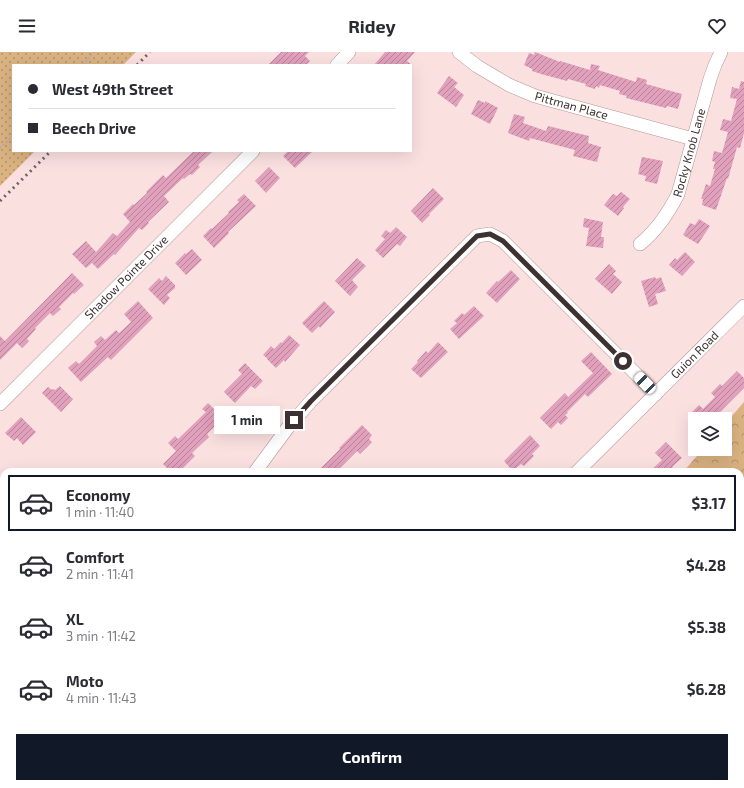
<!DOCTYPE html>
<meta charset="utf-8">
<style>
body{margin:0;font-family:"Exo 2",sans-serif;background:#f2f2f3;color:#2b2b33;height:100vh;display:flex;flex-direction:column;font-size:15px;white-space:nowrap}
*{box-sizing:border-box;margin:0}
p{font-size:13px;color:#7c7c81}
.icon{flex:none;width:22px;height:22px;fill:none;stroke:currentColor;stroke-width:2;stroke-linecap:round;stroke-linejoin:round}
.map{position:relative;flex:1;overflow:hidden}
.side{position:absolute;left:0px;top:416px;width:744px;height:320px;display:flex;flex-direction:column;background:#fff;border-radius:12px 12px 0 0;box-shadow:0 4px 16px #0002}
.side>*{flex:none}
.guide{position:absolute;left:12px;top:12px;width:400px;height:88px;border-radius:0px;box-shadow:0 4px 16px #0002;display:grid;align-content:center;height:88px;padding:0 16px;background:#fff}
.fabs{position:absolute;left:688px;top:360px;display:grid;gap:8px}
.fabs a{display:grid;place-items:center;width:44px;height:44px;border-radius:0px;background:#fff;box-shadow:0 4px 16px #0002;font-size:20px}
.end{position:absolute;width:18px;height:18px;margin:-9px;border:5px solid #3e3131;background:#fff;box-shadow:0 0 0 2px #fff}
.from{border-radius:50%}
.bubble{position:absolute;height:28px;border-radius:0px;background:#fff;box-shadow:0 4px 16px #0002;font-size:13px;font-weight:700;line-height:28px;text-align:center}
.car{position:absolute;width:12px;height:24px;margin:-12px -6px;border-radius:5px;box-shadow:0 0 3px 1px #0007;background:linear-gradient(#fff 24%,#345 0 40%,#fff 0 76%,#345 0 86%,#fff 0)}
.guide b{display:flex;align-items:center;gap:14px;height:38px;font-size:15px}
.guide b+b{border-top:1px solid #e1e1e2}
.guide i{width:10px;height:10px;background:#2b2b33}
ul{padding:7px 0 0;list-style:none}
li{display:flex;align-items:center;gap:12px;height:56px;margin:0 8px 6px;padding:0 8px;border:2px solid transparent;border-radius:0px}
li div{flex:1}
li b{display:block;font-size:15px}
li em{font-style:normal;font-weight:700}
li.selected{border-color:#111827}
li>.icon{width:36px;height:36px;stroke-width:1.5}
.action{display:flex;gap:8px;margin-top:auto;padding:8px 16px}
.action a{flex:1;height:46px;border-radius:0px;background:#111827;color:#fff;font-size:16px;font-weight:700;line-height:46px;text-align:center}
header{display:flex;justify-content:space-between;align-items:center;height:52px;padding:0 16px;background:#fff;font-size:18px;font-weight:700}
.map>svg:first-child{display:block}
.grass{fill:url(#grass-dots)}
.forest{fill:url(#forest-crowns)}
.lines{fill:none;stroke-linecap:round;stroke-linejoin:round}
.stream{stroke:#e6b6e6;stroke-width:3}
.building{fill:url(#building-hatch)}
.minor-casing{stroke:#b69796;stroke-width:14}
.path{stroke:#bea8a8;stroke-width:2;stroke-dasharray:2 2;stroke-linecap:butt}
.minor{stroke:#fff;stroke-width:13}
.rail{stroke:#736262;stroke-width:3;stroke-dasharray:2 4;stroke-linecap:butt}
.route{stroke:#3e3131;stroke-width:5}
.labels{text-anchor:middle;stroke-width:3.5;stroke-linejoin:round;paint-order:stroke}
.street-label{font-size:12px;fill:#3e3131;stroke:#fbe0e0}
</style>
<header><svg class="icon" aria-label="menu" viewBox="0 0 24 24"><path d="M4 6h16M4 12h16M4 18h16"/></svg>Ridey<svg class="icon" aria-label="heart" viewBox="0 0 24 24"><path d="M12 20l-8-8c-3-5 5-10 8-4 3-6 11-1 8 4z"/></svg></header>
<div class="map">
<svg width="744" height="736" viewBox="0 0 744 736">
<defs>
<pattern id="grass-dots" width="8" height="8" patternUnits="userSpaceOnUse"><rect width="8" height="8" fill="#dbb382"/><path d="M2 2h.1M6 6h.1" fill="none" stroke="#b3926b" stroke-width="1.8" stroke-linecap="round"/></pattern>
<pattern id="forest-crowns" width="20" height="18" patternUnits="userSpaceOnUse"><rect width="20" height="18" fill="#dbb382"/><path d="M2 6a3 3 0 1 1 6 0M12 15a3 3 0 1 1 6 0" fill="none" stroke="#b3926b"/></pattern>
<pattern id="building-hatch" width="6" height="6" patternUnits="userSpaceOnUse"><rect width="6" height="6" fill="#e1a0bc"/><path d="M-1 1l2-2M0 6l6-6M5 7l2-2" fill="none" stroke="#b88399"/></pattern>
</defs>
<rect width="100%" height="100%" fill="#fbe0e0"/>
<!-- grass -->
<path class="grass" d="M0,0h136l-13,13h-110v86h22l-35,35z"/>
<!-- forest -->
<path class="forest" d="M744,350v272l-4,2v-204h-57l20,-23h22v-25z
M443,732h105l-3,4h-107z"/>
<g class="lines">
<!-- stream -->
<path class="stream" d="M740,458l4,-5
M493,736l5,-4"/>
</g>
<!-- building -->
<path class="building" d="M281,0h28l-4,4 5,5 -4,4h-38z
M385,0h30l-8,9 5,4h-38z
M535,0l25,10v-1l30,9 1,-6 9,2 -2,4 38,12 1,-5 10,3 -1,4 36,10 -4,15 -11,-3 -1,2 -40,-10 1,-2 -8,-2 1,-3 -20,-6 -1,3 -3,-2 -1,3 -10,-3 1,-2 -18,-5 -1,2 -26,-7 -9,-3v-2l-8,-4 5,-12 5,2z
M449,24l9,7 -4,4 10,8 -8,12 -19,-14z
M741,29l3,1v51l-4,15 -3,-1 -9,32 -1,-1 -11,32 -14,-5 1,-6h-2l5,-15 4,2 5,-17h-2l2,-7 -3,-1 2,-10 8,2 6,-21 -8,-2 3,-11 8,2 6,-22 -7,-1 2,-11 7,2z
M478,48l7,3v-2l13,7 -8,16 -19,-10z
M514,62l11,3 -2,6 23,8 2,-5 41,10 -1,7 13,4 -4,15 -24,-6 2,-6 -45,-12 -1,3 -21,-8z
M194,99h19l-15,14 2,2 -8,8 -2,-1 -6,5 -1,-1 -19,18 5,6 -21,20 1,1 -7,7 -3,-2 -24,27 -1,-1 -16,15 -6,-6 -6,5 -14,-14 14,-13 10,11 17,-19 4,3 13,-14 -7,-8 10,-10 1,1 13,-12 -1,-1 17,-17 3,3z
M288,99h25l-18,17 -12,-12z
M642,105l21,4 -6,23 -12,-3 1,-5 -8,-2z
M269,115l11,11 -14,15 -11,-12z
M433,136l11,11 -15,15 1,1 -8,8 -11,-12z
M621,140l9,7 -7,8 1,1 -6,8 -14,-11 9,-11 4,2z
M244,142l12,12 -28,26 1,1 -15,15 -11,-12 8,-8 1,1 17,-16 -1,-1 11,-10 -2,-2z
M584,166l19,4 -2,15h3l-1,11 -17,-2 3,-18 -6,-1z
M699,167l11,7 -12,18 -15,-9 7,-12 5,2z
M396,175l11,10 -7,9 -3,-2 -14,14 -8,-8 10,-11 -4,-3 5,-6 4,3z
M192,197l10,11 -16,15 -11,-12 10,-10 1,1z
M685,200l10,10 -13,14 -13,-11 6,-7 2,2z
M357,206l9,8 -14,14 6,7 -8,9 -15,-15z
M609,212l7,7 -3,3 9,8 -10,12 -17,-15z
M511,218l9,9 -23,24 -11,-10 11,-12 1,1z
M72,221l12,12 -10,9 -1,-1 -14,14 2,2 -8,7 -3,-3 -15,15 1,1 -9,10 2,2 -7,7 -5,-5 -17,17v-24l5,5z
M166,224l9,9v3l-8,7 3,3 -6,7 -16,-16 11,-11 3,3z
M655,225l1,2 5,-2 5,14 -11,3 3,10 -9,3 -8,-26z
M138,249l15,17 -42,42 -3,-3 -27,25 -13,-14 8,-7 3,3 18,-18 -3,-4 7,-6 4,4 11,-10 3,3 12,-11 -7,-8z
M324,249l11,11 -15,16 -1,-2 -7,7 -10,-10z
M474,254l10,10 -25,23 -9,-10 7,-6 -3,-2 8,-8 2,2z
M289,283l11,10 -15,17 -1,-2 -8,8 -9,-9v-1l-4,-3 8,-9 3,3 7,-7 1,1z
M438,290l10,10 -27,26 -10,-9 7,-7 -1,-1 9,-10 2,2z
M591,300l21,22 -24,23 -3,-3 -18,18 1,1 -3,2 3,3 -7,7 -3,-3 -7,7 -11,-11 25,-25 3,4 25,-24 -12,-12z
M245,311l18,18 -8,8 -4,-3 -16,17 -11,-11 18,-18 -4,-4z
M737,319l7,7v10l-31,31h-15l-6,-7 7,-7 4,4 12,-12 -4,-4 9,-9 2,2z
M60,334l13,13 -12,13 -19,-19 6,-6 4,3 1,-1 2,1z
M208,351l15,15 -16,16 2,3 -17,16 3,3 -16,16h-8l-8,-8 13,-13 -8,-8 7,-7 3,3 28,-27 -4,-3z
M21,365l15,15 -13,13 -6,-7 -3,3 -9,-8z
M362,373l10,10 -3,4 3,3 -12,12 -3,-3 -17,17 4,4h-19l-4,-4 19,-19 -1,-1z
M530,383l10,11 -8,8 2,2 -10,10 -3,-2 -8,7 -9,-10z
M666,390l16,16 -10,9 5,5h-28l13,-12 -7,-7z"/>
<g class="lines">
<defs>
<g id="minor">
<path id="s1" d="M459,0l18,14 20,12 12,7 26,11 158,43"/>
<path d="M337,13l12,-13"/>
<path id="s2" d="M640,192c17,-14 28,-30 38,-50l32,-115 5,-14 6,-13"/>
<path id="s3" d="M0,352l253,-253"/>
<path d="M255,420l34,-46 22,-25 166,-165 13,-2 13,7 153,153"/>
<path id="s4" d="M577,420l167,-166"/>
<path d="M740,726l4,7"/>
<path d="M299,732l4,4"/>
<path d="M368,736l2,-4"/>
<path d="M591,736l4,-4"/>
</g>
</defs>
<!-- minor casing -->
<use href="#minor" class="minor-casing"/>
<!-- path -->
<path class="path" d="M83,13l11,-13
M0,96l13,-12"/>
<!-- minor -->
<use href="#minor" class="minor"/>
<!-- rail -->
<path class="rail" d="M137,13l13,-13
M0,149l51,-50"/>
</g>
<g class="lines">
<!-- route -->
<path class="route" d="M294,368l17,-19 166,-165 13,-2 13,7 120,120"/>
</g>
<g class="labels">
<!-- street labels -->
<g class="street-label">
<text dy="4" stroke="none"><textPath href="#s1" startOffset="126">Pittman Place</textPath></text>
<text dy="4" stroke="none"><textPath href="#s2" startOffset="106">Rocky Knob Lane</textPath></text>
<text dy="4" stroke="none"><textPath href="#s3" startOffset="179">Shadow Pointe Drive</textPath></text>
<text dy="4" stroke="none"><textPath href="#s4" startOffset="166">Guion Road</textPath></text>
</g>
</g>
</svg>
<div class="fabs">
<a><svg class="icon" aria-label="layers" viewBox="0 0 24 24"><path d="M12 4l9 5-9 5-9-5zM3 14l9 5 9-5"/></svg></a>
</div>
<i class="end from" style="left:623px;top:309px"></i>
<i class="end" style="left:294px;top:368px"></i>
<div class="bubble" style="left:214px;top:354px;width:66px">1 min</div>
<i class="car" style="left:645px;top:331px;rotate:315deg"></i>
<div class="guide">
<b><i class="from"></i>West 49th Street</b>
<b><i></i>Beech Drive</b>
</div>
<section class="side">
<ul>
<li class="selected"><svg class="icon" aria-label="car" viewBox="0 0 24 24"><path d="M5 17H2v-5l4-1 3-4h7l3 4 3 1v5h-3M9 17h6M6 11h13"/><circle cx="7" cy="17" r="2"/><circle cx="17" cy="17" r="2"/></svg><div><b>Economy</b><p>1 min · 11:40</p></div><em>$3.17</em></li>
<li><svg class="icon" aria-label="car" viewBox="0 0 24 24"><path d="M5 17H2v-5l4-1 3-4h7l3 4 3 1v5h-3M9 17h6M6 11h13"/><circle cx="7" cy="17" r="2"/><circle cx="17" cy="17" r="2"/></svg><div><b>Comfort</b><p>2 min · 11:41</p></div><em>$4.28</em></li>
<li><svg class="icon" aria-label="car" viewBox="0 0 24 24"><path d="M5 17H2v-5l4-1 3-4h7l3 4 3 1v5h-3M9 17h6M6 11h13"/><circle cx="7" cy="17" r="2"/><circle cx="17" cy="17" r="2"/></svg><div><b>XL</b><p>3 min · 11:42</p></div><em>$5.38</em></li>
<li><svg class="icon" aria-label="car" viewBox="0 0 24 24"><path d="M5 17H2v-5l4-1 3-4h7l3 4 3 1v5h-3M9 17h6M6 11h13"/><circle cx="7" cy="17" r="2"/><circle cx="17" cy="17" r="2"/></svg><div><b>Moto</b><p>4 min · 11:43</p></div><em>$6.28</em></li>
</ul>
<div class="action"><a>Confirm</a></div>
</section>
</div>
